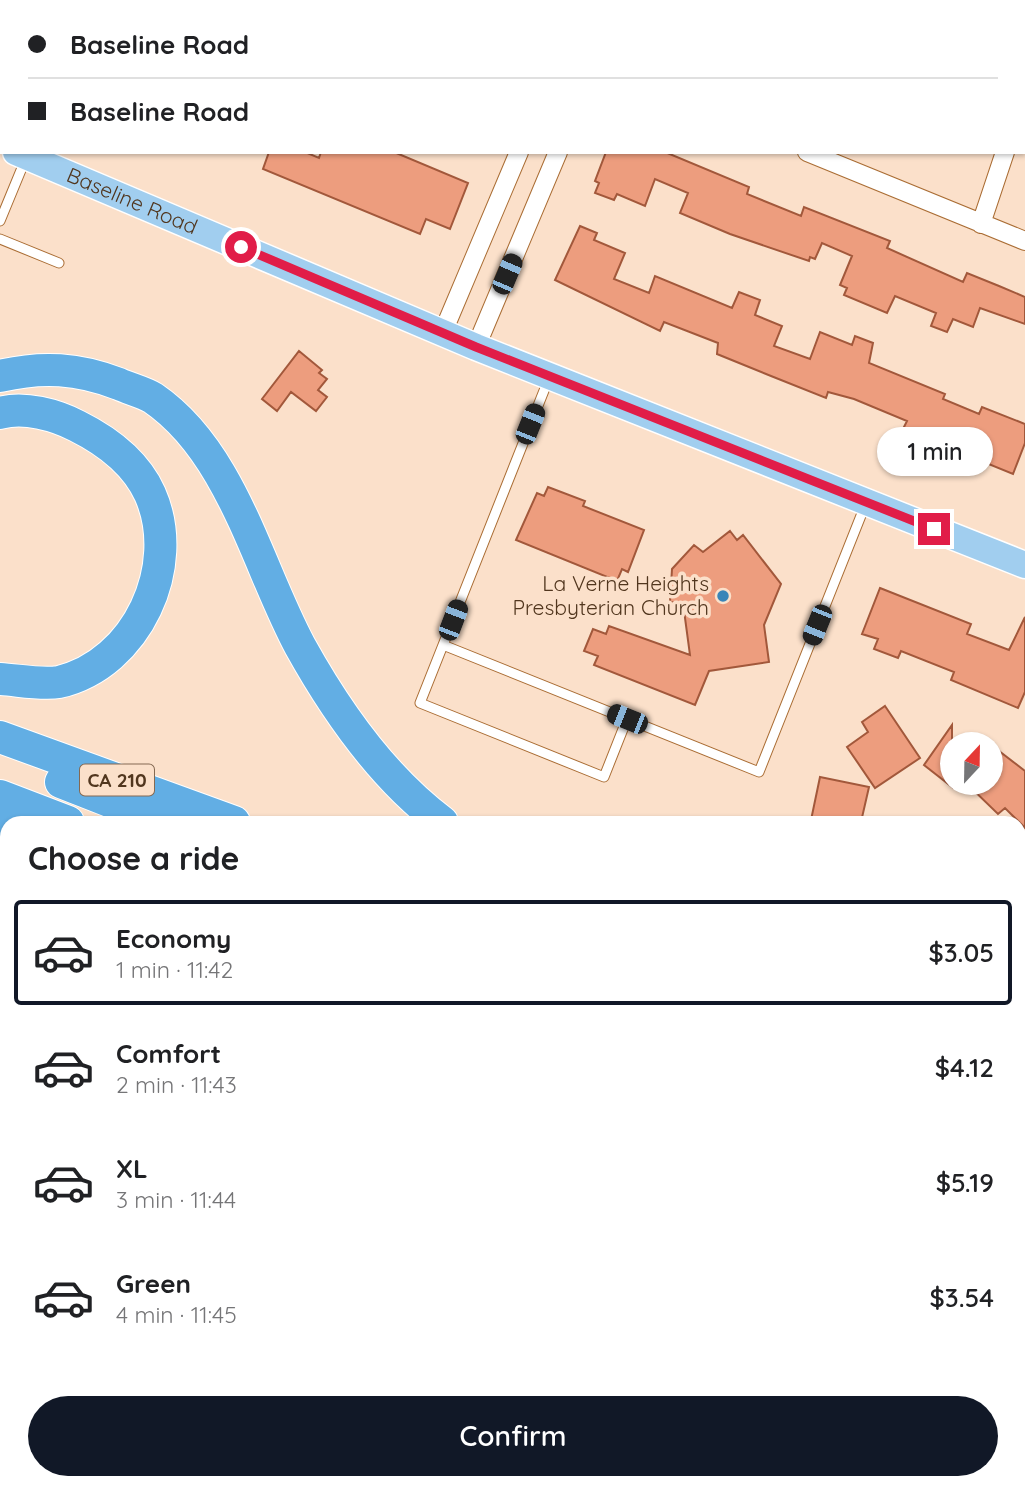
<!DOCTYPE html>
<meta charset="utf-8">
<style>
body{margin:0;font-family:Quicksand,sans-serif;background:#f6f6f6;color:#202124;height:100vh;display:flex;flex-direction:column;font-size:26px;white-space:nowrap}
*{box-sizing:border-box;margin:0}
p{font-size:23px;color:#757577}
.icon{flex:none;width:38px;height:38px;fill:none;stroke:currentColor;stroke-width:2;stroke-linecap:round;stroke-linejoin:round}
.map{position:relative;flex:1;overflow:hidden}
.sheet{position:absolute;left:0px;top:816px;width:1026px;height:674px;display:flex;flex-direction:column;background:#fff;border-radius:21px 21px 0 0;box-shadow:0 2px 5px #0004}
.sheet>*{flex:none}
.guide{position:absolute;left:0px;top:0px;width:1026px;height:154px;box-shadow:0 2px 5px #0004;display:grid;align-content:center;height:154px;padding:0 28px;background:#fff}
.needle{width:46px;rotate:22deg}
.buttons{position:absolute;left:940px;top:732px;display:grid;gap:14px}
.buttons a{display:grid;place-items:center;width:63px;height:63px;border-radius:50%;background:#fff;box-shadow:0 2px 5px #0004;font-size:35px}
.end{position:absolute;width:32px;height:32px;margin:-16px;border:9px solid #e11d48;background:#fff;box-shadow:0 0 0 4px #fff}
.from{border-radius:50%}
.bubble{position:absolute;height:49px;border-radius:24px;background:#fff;box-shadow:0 2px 5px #0004;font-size:23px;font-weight:600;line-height:49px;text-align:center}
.car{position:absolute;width:21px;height:42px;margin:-21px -10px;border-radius:9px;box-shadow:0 0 5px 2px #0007;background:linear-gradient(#222 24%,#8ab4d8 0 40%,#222 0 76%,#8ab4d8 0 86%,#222 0)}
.guide b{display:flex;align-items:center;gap:24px;height:66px;font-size:26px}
.guide b+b{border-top:2px solid #e0e0e0}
.guide i{width:18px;height:18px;background:#202124}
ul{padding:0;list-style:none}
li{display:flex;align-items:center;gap:21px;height:105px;margin:0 14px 10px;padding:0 14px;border:4px solid transparent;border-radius:7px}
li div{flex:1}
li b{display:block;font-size:26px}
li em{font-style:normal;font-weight:600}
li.active{border-color:#111827}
li>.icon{width:63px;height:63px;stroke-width:1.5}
h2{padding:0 28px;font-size:32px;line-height:84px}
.action{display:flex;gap:14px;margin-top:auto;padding:14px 28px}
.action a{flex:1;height:80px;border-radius:42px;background:#111827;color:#fff;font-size:28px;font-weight:600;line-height:80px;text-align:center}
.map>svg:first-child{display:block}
.building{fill:#ed9d7e;stroke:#a2583b;stroke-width:2}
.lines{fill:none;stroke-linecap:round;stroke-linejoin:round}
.lane-casing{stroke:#aa6d34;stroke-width:11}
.street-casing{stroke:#aa6d34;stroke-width:20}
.secondary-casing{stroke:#aa6d34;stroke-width:27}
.primary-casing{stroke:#fff;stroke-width:29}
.highway-casing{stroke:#fff;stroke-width:34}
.lane{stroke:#fff;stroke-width:9}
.street{stroke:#fff;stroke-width:18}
.secondary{stroke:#fff;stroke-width:24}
.primary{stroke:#a1ceef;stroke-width:26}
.highway{stroke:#62aee4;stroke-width:32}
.route{stroke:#e11d48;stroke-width:9}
.poi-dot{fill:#3985b8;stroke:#fbe0ca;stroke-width:2.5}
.labels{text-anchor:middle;stroke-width:7;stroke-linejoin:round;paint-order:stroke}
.shield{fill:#fbe0ca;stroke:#846952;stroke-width:2}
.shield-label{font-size:19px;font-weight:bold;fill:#51361e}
.street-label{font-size:21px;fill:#51361e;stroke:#fbe0ca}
.poi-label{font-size:21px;fill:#51361e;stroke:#fbe0ca;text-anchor:end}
</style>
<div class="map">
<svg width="1025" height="1489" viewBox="0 0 1025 1489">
<rect width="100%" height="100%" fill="#fbe0ca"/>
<!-- building -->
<path class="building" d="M269,152h36l14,6 2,-6h73l74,31 -18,46 -24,-10 -6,15 -157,-65z
M606,152h59l84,35 -2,7 54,22 3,-9 86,34 -3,7 76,34 4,-9 32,13 26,11v27l-45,-16 -7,19 -20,-8 -6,13 -16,-6 5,-13 -41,-17 -8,17 -43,-18 3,-7 -7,-3 12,-29 -30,-13 -7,16 -5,-2 -1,4 -79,-27 -50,-21 8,-20 -33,-14 -10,27 -28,-12 -3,6 -19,-7 4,-10 -4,-2z
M580,226l17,7 -3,7 31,13 -11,26 35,14 6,-17 77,32 7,-16 21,8 -5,15 27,11 -8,20 36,13 10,-27 32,13 3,-9 18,7 -4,20 76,31 -2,5 36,15 3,-7 43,17v19l-12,31 -27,-11 1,-3 -84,-31 4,-8 -53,-22 -26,-7 -2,6 -55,-22 -54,-22 1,-11 -54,-21 -4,9 -105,-51z
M299,351l23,19 -3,3 8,6 -9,11 9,7 -11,14 -25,-19 -14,19 -15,-12z
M548,487l37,14 -2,5 61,24 -16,42 -6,-3 -5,12 -101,-41 21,-47 7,3z
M730,531l7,9 6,-5 38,49 -17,41 5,37 -60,9 -14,34 -101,-40 4,-9 -14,-5 9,-22 13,5 3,-8 81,29 -7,-52 -13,-1 2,-33 22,-24 9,7z
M880,588l91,36 -4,10 42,16 16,-33v75l-7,16 -67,-28 3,-8 -53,-21 -3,7 -24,-9 4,-10 -16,-5z
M885,706l35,52 -45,30 -28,-41 21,-15 -6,-10z
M952,725v62l-28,-22z
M990,744l35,27v57l-20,-20 -7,6 -33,-32h25z
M820,777l49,10 -8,35 -50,-2z"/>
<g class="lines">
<defs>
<path id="lane" d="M0,221l26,-63
M0,239l59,24
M549,378l-106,267 316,127 107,-269
M443,645l-23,58 184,74 23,-58
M610,1482l8,7
M447,1489l5,-7"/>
<path id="street" d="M485,0l1,2
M584,2l1,-2
M621,2v-2
M1024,97l1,-4
M807,152l218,89
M981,224l24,-72
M443,332l76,-180
M476,347l82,-195
M1018,935l7,4
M0,1157l7,5
M0,1190l7,-9
M303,1482l6,7"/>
<path id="secondary" d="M714,1489l5,-7"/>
<g id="primary">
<path id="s1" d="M16,152l460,195 549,218"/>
<path d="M0,869l7,11"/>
<path d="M0,941l7,8"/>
<path d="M907,1482l7,7"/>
<path d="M967,1482l6,7"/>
</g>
<path id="highway" d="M0,376c42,-10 78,-8 119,8 11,5 24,8 34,14 79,54 104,168 147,248 36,65 82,131 142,176
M0,413c24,-7 56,2 77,13 30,15 59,37 73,68 32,72 -13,170 -91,188 -18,3 -41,-2 -59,-3
M0,737l234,85
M61,782l102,40
M0,796l68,26
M0,826l7,3
M0,969l7,-6
M0,1073l7,6
M1018,1173l7,3
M1018,1205l7,3
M1018,1242l7,4
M1018,1274l7,3
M1018,1338l7,3"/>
</defs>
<!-- lane casing -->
<use href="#lane" class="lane-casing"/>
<!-- street casing -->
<use href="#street" class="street-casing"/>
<!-- secondary casing -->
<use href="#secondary" class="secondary-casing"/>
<!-- primary casing -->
<use href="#primary" class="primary-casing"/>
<!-- highway casing -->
<use href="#highway" class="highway-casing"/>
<!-- lane -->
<use href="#lane" class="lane"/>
<!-- street -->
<use href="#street" class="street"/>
<!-- secondary -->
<use href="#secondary" class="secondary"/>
<!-- primary -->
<use href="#primary" class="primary"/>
<!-- highway -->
<use href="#highway" class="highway"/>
</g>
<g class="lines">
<!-- route -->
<path class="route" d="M241,247l235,100 458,182"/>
</g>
<!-- markers -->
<circle class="poi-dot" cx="723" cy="596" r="7"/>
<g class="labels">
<!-- shield labels -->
<rect class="shield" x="80" y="764.5" width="74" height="31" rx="5"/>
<g class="shield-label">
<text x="117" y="787">CA 210</text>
</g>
<!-- street labels -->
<g class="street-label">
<text dy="7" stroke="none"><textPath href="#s1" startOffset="126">Baseline Road</textPath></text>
</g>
<!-- poi labels -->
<g class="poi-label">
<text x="709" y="591">La Verne Heights<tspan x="709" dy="24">Presbyterian Church</tspan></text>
</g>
</g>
</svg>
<div class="buttons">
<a><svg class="needle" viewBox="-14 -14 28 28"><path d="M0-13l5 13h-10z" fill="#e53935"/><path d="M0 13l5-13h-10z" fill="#757577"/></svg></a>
</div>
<i class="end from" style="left:241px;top:247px"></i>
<i class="end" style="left:934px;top:529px"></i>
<div class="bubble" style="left:877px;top:427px;width:116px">1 min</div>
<i class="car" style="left:507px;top:274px;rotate:23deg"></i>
<i class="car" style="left:530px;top:424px;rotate:22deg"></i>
<i class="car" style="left:453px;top:620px;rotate:21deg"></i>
<i class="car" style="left:817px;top:625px;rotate:202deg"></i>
<i class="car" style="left:627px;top:719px;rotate:292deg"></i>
<div class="guide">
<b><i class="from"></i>Baseline Road</b>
<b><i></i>Baseline Road</b>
</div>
<section class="sheet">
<h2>Choose a ride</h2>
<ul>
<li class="active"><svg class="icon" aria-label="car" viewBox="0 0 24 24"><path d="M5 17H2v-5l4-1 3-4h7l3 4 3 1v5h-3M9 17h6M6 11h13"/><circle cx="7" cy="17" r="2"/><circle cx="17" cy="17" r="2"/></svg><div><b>Economy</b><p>1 min · 11:42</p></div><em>$3.05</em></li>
<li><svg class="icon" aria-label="car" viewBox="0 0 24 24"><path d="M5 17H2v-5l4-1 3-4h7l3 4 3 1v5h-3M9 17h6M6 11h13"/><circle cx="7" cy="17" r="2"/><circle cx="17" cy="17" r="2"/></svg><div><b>Comfort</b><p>2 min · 11:43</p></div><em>$4.12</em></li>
<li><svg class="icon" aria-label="car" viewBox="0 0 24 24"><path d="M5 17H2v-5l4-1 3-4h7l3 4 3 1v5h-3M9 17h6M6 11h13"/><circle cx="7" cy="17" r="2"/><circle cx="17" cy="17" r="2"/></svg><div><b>XL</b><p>3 min · 11:44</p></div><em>$5.19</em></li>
<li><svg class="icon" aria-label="car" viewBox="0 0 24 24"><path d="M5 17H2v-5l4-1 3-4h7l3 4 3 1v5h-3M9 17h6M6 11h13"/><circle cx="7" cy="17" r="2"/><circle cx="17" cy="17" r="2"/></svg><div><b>Green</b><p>4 min · 11:45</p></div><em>$3.54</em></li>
</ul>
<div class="action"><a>Confirm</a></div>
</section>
</div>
